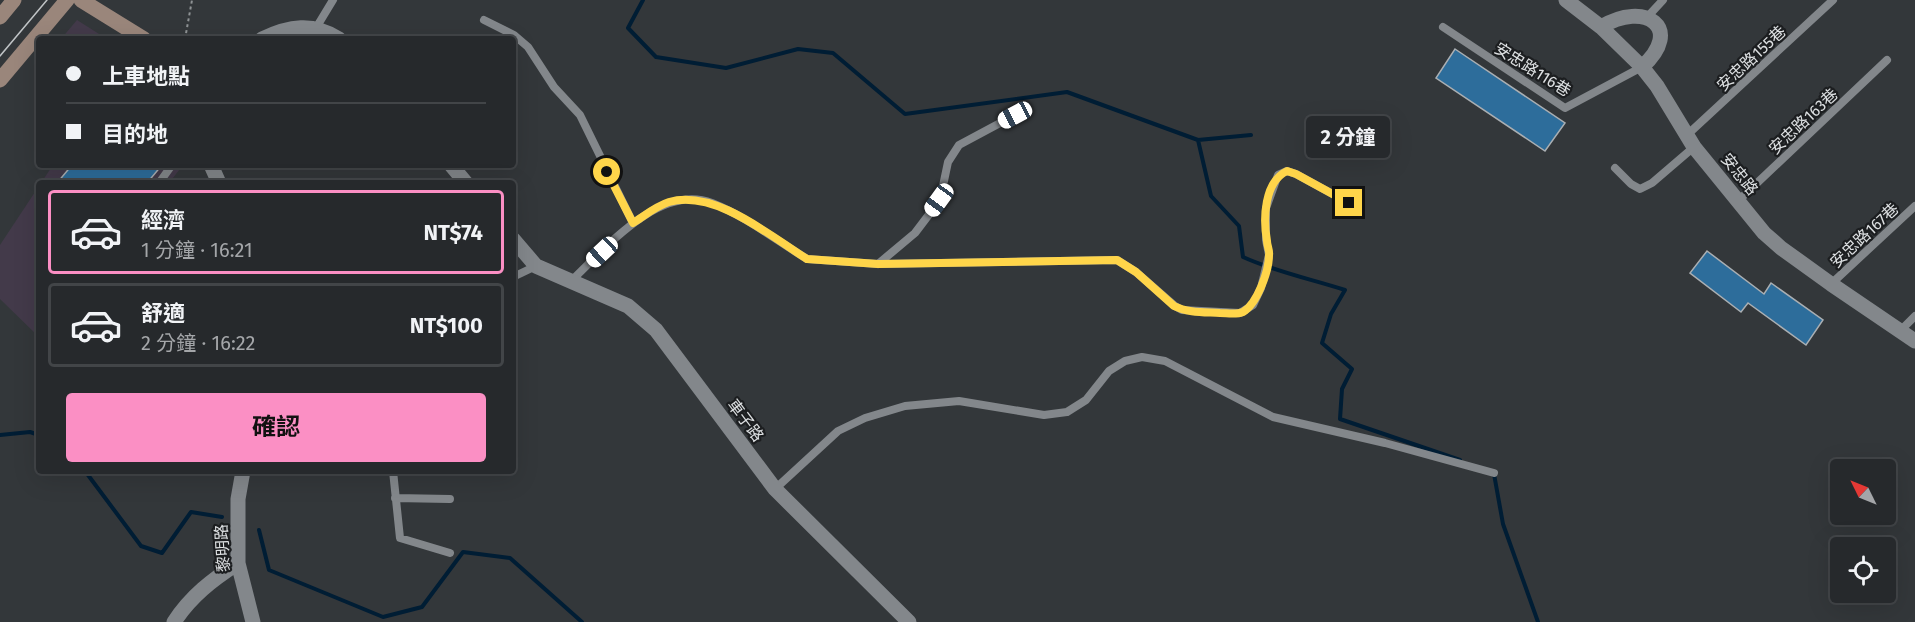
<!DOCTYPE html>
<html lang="zh-TW">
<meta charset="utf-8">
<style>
body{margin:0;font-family:"Fira Sans","Noto Sans TC",sans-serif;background:#2e3134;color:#f1f3f6;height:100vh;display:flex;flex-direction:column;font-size:22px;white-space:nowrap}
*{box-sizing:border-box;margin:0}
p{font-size:20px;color:#a4a6a9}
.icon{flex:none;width:33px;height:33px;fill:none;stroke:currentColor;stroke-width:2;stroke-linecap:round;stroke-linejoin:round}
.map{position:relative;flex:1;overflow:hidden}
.side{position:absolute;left:36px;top:180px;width:480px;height:294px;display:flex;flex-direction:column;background:#26292c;border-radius:6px;box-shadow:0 6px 24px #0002,0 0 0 2px #424548}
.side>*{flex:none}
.guide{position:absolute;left:36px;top:36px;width:480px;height:132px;border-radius:6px;box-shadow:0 6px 24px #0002,0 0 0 2px #424548;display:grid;align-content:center;height:132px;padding:0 30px;background:#26292c}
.needle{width:39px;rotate:313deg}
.tools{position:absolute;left:1830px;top:459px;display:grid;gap:12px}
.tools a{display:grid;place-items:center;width:66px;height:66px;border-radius:6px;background:#26292c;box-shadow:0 6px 24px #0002,0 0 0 2px #424548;font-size:30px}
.end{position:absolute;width:27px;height:27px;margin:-14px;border:8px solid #ffd54a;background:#111;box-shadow:0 0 0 3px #111}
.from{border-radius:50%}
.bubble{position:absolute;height:42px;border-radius:6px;background:#26292c;box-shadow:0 6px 24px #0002,0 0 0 2px #424548;font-size:20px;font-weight:700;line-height:42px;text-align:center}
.car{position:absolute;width:18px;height:36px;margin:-18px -9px;border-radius:8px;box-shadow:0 0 4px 2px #0007;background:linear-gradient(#fff 24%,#345 0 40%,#fff 0 76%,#345 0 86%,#fff 0)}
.guide b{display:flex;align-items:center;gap:21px;height:57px;font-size:22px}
.guide b+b{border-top:2px solid #424548}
.guide i{width:15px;height:15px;background:#f1f3f6}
ul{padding:10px 0 0;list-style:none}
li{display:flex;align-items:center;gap:18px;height:84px;margin:0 12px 9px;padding:0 18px;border:3px solid #424548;border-radius:6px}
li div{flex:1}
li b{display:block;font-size:22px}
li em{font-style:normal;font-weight:700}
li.active{border-color:#fb8fc4}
li>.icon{width:54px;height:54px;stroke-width:1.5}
.action{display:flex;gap:12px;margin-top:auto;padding:12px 30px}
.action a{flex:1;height:69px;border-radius:6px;background:#fb8fc4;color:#111;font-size:24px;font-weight:700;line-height:69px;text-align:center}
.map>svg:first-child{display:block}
.medical{fill:#433a4a}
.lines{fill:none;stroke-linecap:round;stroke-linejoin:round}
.stream{stroke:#001d34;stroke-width:4}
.building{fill:#2d6d9b;stroke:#aaafb3;stroke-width:1.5}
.path{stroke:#8f9395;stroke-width:2;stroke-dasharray:3 3;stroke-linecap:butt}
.lane{stroke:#83878b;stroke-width:8}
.street{stroke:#83878b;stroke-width:15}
.secondary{stroke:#9a867b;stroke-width:15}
.tram{stroke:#c0c4c6;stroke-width:1.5}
.route{stroke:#ffd54a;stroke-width:8}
.labels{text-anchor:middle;stroke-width:4.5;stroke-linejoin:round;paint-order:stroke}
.street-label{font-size:16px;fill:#dde0e2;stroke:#1c1e20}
</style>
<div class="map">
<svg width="1915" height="622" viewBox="0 0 1915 622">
<rect width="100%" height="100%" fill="#33373a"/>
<!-- medical -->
<path class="medical" d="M77,20l30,19h-46z
M53,165h130l-14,18h-128z
M39,186v151l-39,-38v-54z"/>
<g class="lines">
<!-- stream -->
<path class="stream" d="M643,0l-15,28 28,29 70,11 72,-19 35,4 72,61 162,-22 131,48 13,56 28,30 4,31c33,15 68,22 102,33l-14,24 -9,29 30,26 -10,20 -2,30 120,41
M1198,140l53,-5
M0,435l30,-3 9,3
M85,471l56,75 21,7 29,-41 31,5
M1494,474l9,50 35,98
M259,530l10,40 114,47 39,-10 41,-55 47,6 72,64"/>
</g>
<!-- building -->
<path class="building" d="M1455,49l110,74 -20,28 -109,-73z
M72,165h90l-15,18h-90z
M1707,251l57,43 7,-11 52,37 -17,25 -58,-42 -7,9 -51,-39z"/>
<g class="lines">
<!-- path -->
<path class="path" d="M185,39l7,-39"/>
<!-- lane -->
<path class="lane" d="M1651,13l12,-13
M484,20l30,15 14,12 26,40 26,28 53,108
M1443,27l122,81 77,-41
M316,28l17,-28
M1687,135l146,-135
M1615,168l16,16 9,5 12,-6 42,-36
M159,183l13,-18
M1738,201l149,-141
M878,264l37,-31 25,-33 8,-38 11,-17 56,-30
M513,277l23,-11
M571,281c34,-32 88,-98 141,-78 33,13 64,37 95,56l71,5 239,-4 19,12 39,34 7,4 58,3 13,-8 8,-17 8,-33 -3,-15v-32l12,-33 9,-4 9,3 53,29
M1831,284l84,-78
M1900,331l15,-15
M393,471l7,67 50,15
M775,489l63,-58 27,-13 40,-12 54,-5 85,14 23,-3 19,-12 23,-29 16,-10 17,-4 23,4 108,56 112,26 109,30
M395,498l55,1"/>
<!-- street -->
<path class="street" d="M1566,0l35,27 41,40 15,19 37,61 70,86 17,15 50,36 84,57
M1601,27c44,-27 84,1 41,40
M262,39c27,-13 51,-17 77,0
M211,165l8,18
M451,165l15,18
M513,239l23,27 92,40 28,24 119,159 134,133
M243,471l-5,28v64l15,59
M174,622c17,-26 38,-42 64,-59"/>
<!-- secondary -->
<path class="secondary" d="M81,0l63,39
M0,17l14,-17
M0,80l67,-80"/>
<!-- tram -->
<path class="tram" d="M0,56l47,-56"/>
</g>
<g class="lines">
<!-- route -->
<path class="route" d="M607,172l26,51c11,-7 23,-17 36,-21 46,-13 101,34 138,57l71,5 239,-4 19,12 38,34c14,7 31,6 46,7 7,0 16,2 23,-1 14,-8 26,-41 26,-57 1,-4 -2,-9 -2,-14 -4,-22 -3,-59 20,-70l9,3 53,29"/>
</g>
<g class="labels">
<!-- street labels -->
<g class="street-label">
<text transform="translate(1751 58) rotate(-43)" y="6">安忠路155巷</text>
<text transform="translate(1533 69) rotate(32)" y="6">安忠路116巷</text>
<text transform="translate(1803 121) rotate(-43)" y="6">安忠路163巷</text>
<text transform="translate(1740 174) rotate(51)" y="6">安忠路</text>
<text transform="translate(1864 235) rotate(-43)" y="6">安忠路167巷</text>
<text transform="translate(746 420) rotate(53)" y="6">車子路</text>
<text transform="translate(222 548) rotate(-93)" y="6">黎明路</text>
</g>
</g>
</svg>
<div class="tools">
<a><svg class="needle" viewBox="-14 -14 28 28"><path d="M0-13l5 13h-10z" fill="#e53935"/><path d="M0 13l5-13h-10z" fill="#a4a6a9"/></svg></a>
<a><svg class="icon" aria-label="locate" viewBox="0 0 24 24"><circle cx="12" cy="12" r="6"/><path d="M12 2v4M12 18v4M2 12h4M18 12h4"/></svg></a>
</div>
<i class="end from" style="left:607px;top:172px"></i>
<i class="end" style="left:1349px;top:203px"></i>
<div class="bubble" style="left:1306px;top:116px;width:84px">2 分鐘</div>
<i class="car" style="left:1015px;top:115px;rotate:242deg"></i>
<i class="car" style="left:939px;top:200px;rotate:216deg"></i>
<i class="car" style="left:602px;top:252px;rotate:227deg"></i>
<div class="guide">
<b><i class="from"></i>上車地點</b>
<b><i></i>目的地</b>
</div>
<section class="side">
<ul>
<li class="active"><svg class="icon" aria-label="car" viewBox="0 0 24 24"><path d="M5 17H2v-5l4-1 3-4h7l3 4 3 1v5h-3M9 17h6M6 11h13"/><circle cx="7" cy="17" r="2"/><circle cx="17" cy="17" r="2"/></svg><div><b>經濟</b><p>1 分鐘 · 16:21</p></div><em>NT$74</em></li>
<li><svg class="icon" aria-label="car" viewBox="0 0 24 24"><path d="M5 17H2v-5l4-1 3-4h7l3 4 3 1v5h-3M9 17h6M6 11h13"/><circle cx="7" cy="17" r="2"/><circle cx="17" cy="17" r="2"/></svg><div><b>舒適</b><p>2 分鐘 · 16:22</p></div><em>NT$100</em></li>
</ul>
<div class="action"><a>確認</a></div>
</section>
</div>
